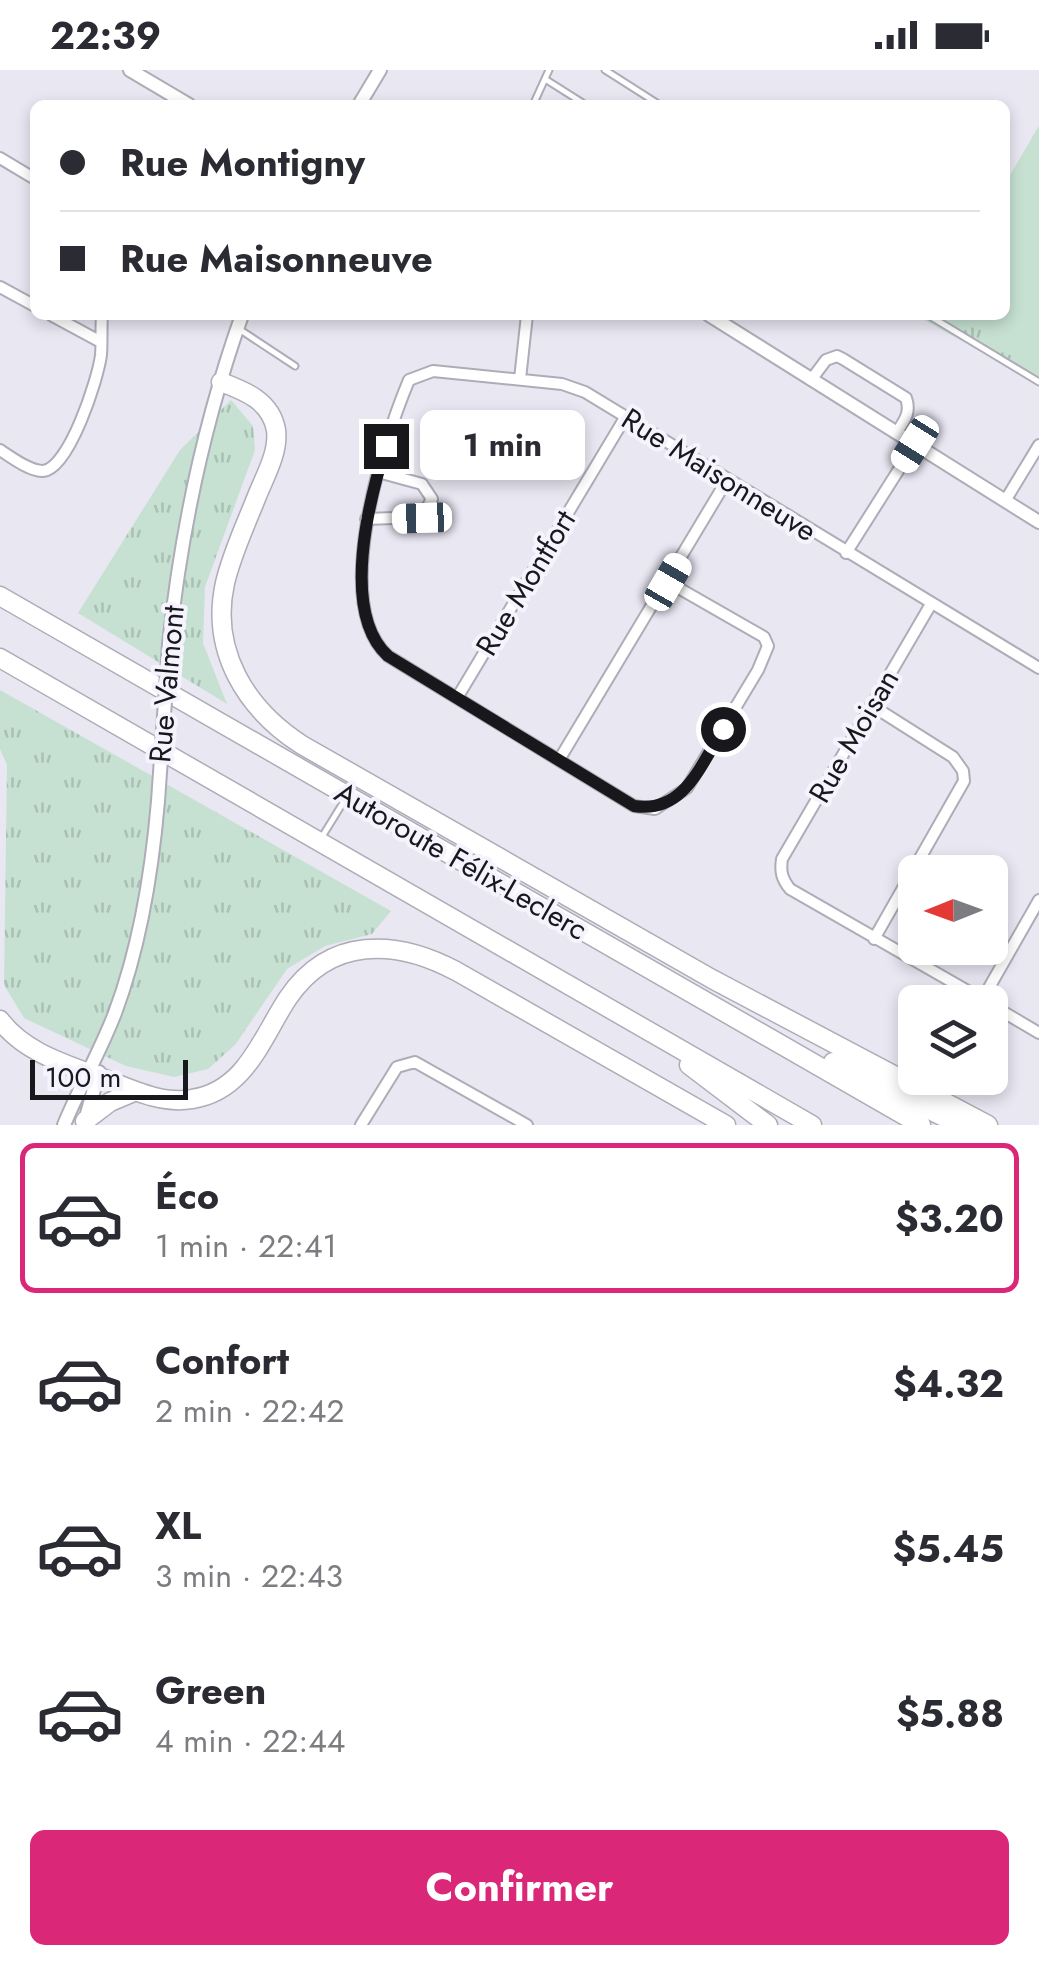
<!DOCTYPE html>
<html lang="fr">
<meta charset="utf-8">
<style>
body{margin:0;font-family:Jost,sans-serif;background:#f2f2f3;color:#2b2b33;height:100vh;display:flex;flex-direction:column;font-size:38px;white-space:nowrap}
*{box-sizing:border-box;margin:0}
p{font-size:32px;color:#7c7c81}
.icon{flex:none;width:55px;height:55px;fill:none;stroke:currentColor;stroke-width:2;stroke-linecap:round;stroke-linejoin:round}
.map{position:relative;height:1055px;overflow:hidden}
.panel{display:flex;flex-direction:column;background:#fff;flex:1}
.panel>*{flex:none}
.banner{position:absolute;left:30px;top:30px;width:980px;height:220px;border-radius:15px;box-shadow:0 5px 15px #0003;display:grid;align-content:center;height:220px;padding:0 30px;background:#fff}
.needle{width:65px;rotate:269deg}
.buttons{position:absolute;left:898px;top:785px;display:grid;gap:20px}
.buttons a{display:grid;place-items:center;width:110px;height:110px;border-radius:15px;background:#fff;box-shadow:0 5px 15px #0003;font-size:50px}
.scale{position:absolute;left:30px;bottom:25px;width:158px;box-sizing:border-box;padding-left:10px;border:5px solid #18181c;border-top:0;font-size:28px;line-height:35px;white-space:nowrap;color:#18181c;-webkit-text-stroke:8px #f5f4fe;paint-order:stroke}
.end{position:absolute;width:45px;height:45px;margin:-22px;border:12px solid #18181c;background:#fff;box-shadow:0 0 0 5px #fff}
.from{border-radius:50%}
.bubble{position:absolute;height:70px;border-radius:15px;background:#fff;box-shadow:0 5px 15px #0003;font-size:32px;font-weight:700;line-height:70px;text-align:center}
.car{position:absolute;width:30px;height:60px;margin:-30px -15px;border-radius:12px;box-shadow:0 0 8px 2px #0007;background:linear-gradient(#fff 24%,#345 0 40%,#fff 0 76%,#345 0 86%,#fff 0)}
.banner b{display:flex;align-items:center;gap:35px;height:95px;font-size:38px}
.banner b+b{border-top:2px solid #e1e1e2}
.banner i{width:25px;height:25px;background:#2b2b33}
ul{padding:18px 0 0;list-style:none}
li{display:flex;align-items:center;gap:30px;height:150px;margin:0 20px 15px;padding:0 10px;border:5px solid transparent;border-radius:15px}
li div{flex:1}
li b{display:block;font-size:38px}
li em{font-style:normal;font-weight:700}
li.selected{border-color:#db2777}
li>.icon{width:90px;height:90px;stroke-width:1.5}
.action{display:flex;gap:20px;margin-top:auto;padding:20px 30px}
.action a{flex:1;height:115px;border-radius:15px;background:#db2777;color:#fff;font-size:40px;font-weight:700;line-height:115px;text-align:center}
.status{display:flex;justify-content:space-between;align-items:center;height:70px;padding:0 50px;background:#fff;direction:ltr}
.status svg{height:28px;fill:currentColor}
.map>svg:first-child{display:block}
.grass{fill:url(#grass-tufts)}
.garden{fill:#c6e1d2}
.lines{fill:none;stroke-linecap:round;stroke-linejoin:round}
.service-casing{stroke:#adacb7;stroke-width:9}
.minor-casing{stroke:#adacb7;stroke-width:14}
.tertiary-casing{stroke:#adacb7;stroke-width:16}
.motorway-casing{stroke:#adacb7;stroke-width:21}
.service{stroke:#fff;stroke-width:5}
.minor{stroke:#fff;stroke-width:10}
.tertiary{stroke:#fff;stroke-width:12}
.motorway{stroke:#fff;stroke-width:18}
.tertiary-bridge-casing{stroke:#adacb7;stroke-width:16;stroke-linecap:butt}
.tertiary-bridge{stroke:#fff;stroke-width:12}
.route{stroke:#18181c;stroke-width:12}
.labels{text-anchor:middle;stroke-width:8;stroke-linejoin:round;paint-order:stroke}
.street-label{font-size:30px;fill:#18181c;stroke:#f5f4fe}
</style>
<div class="status"><b>22:39</b><svg viewBox="0 0 49 12"><path d="M0 12V9h3v3zM5 12V6h3v6zM10 12V3h3v9zM15 12V0h3v12zM26 1h20v11H26zM47 4h2v5h-2z"/></svg></div>
<div class="map">
<svg width="1039" height="1055" viewBox="0 0 1039 1055">
<defs>
<pattern id="grass-tufts" width="24" height="20" patternUnits="userSpaceOnUse" patternTransform="scale(2.5)"><rect width="24" height="20" fill="#c6e1d2"/><path d="M3 7l-1-3M5 7V3M7 7l1-3M15 17l-1-3M17 17v-4M19 17l1-3" fill="none" stroke="#a9c0b4"/></pattern>
</defs>
<rect width="100%" height="100%" fill="#e8e7f2"/>
<!-- grass -->
<path class="grass" d="M1039,56v258l-115,-64 3,-5h78v-131z
M231,330l22,26 2,24 -50,137 -2,56 24,61 -149,-91 102,-163z
M0,620l391,221 -19,23 -47,12 -38,23 -52,76 -27,24 -34,8 -48,-11 -102,-48 -20,-33 3,-220 -7,-16z"/>
<!-- garden -->
<path class="garden" d="M1039,56v235l-79,-46h45v-131z"/>
<g class="lines">
<defs>
<path id="service" d="M605,0l55,35
M545,9l41,26
M533,35l16,-35
M928,245l111,67
M239,259l56,37
M320,770l26,-42"/>
<path id="minor" d="M0,88l35,21
M0,217l35,19
M51,245l50,27
M520,309l7,-64
M811,310l15,-20 11,-4 6,3 63,39c5,14 -1,22 -9,34
M0,380c11,7 29,21 43,21 26,-2 55,-92 58,-116 1,-13 0,-27 1,-40
M1005,431l34,-56
M366,449l56,-2 10,-18 -10,-15 -44,-12
M846,483l69,-109
M668,512l96,55 4,9 -10,24 -71,118 -32,21 -21,-3 -246,-150c-58,-52 -5,-214 21,-276l24,-9 129,13 23,8 454,276
M931,534l-149,255c-2,13 0,20 8,30l197,113
M457,628l169,-282
M871,635l82,52 10,14 1,10 -90,158
M559,690l168,-280
M982,930l57,-100
M990,934l49,29
M361,1055l36,-58 18,-5 112,63"/>
<path id="tertiary" d="M130,0l59,35
M359,35l21,-35
M709,245l330,207
M169,574c12,-113 35,-222 73,-329
M84,1054l15,-52
M64,1055c16,-39 36,-73 51,-112 25,-67 37,-141 43,-212"/>
<path id="motorway" d="M221,312c24,9 50,19 55,48 3,22 -11,46 -19,66 -11,28 -25,57 -32,87 -15,68 21,126 77,162l410,234 276,146
M0,526l921,529
M0,588l812,467
M0,950c23,31 62,43 97,56 30,11 63,29 95,23 54,-8 70,-62 96,-101 42,-62 108,-59 168,-27l270,154
M833,992l127,63
M689,995l79,60
M85,1051l25,-19 26,-11"/>
</defs>
<!-- service casing -->
<use href="#service" class="service-casing"/>
<!-- minor casing -->
<use href="#minor" class="minor-casing"/>
<!-- tertiary casing -->
<use href="#tertiary" class="tertiary-casing"/>
<!-- motorway casing -->
<use href="#motorway" class="motorway-casing"/>
<!-- service -->
<use href="#service" class="service"/>
<!-- minor -->
<use href="#minor" class="minor"/>
<!-- tertiary -->
<use href="#tertiary" class="tertiary"/>
<!-- motorway -->
<use href="#motorway" class="motorway"/>
<defs>
<path id="tertiary-bridge" d="M158,731l11,-157"/>
</defs>
<!-- tertiary-bridge casing -->
<use href="#tertiary-bridge" class="tertiary-bridge-casing"/>
<!-- tertiary-bridge -->
<use href="#tertiary-bridge" class="tertiary-bridge"/>
</g>
<g class="lines">
<!-- route -->
<path class="route" d="M386,376c-17,54 -46,166 2,210l246,150c50,8 66,-40 89,-77"/>
</g>
<g class="labels">
<!-- street labels -->
<g class="street-label">
<text transform="translate(719 405) rotate(32)" y="10">Rue Maisonneuve</text>
<text transform="translate(526 513) rotate(-59)" y="10">Rue Montfort</text>
<text transform="translate(167 614) rotate(-85)" y="10">Rue Valmont</text>
<text transform="translate(854 666) rotate(-60)" y="10">Rue Moisan</text>
<text transform="translate(461 791) rotate(30)" y="10">Autoroute Félix-Leclerc</text>
</g>
</g>
</svg>
<div class="buttons">
<a><svg class="needle" viewBox="-14 -14 28 28"><path d="M0-13l5 13h-10z" fill="#e53935"/><path d="M0 13l5-13h-10z" fill="#7c7c81"/></svg></a>
<a><svg class="icon" aria-label="layers" viewBox="0 0 24 24"><path d="M12 4l9 5-9 5-9-5zM3 14l9 5 9-5"/></svg></a>
</div>
<div class="scale">100 m</div>
<i class="end from" style="left:723px;top:659px"></i>
<i class="end" style="left:386px;top:376px"></i>
<div class="bubble" style="left:420px;top:340px;width:165px">1 min</div>
<i class="car" style="left:915px;top:374px;rotate:212deg"></i>
<i class="car" style="left:422px;top:448px;rotate:268deg"></i>
<i class="car" style="left:668px;top:512px;rotate:30deg"></i>
<div class="banner">
<b><i class="from"></i>Rue Montigny</b>
<b><i></i>Rue Maisonneuve</b>
</div>
</div>
<section class="panel">
<ul>
<li class="selected"><svg class="icon" aria-label="car" viewBox="0 0 24 24"><path d="M5 17H2v-5l4-1 3-4h7l3 4 3 1v5h-3M9 17h6M6 11h13"/><circle cx="7" cy="17" r="2"/><circle cx="17" cy="17" r="2"/></svg><div><b>Éco</b><p>1 min · 22:41</p></div><em>$3.20</em></li>
<li><svg class="icon" aria-label="car" viewBox="0 0 24 24"><path d="M5 17H2v-5l4-1 3-4h7l3 4 3 1v5h-3M9 17h6M6 11h13"/><circle cx="7" cy="17" r="2"/><circle cx="17" cy="17" r="2"/></svg><div><b>Confort</b><p>2 min · 22:42</p></div><em>$4.32</em></li>
<li><svg class="icon" aria-label="car" viewBox="0 0 24 24"><path d="M5 17H2v-5l4-1 3-4h7l3 4 3 1v5h-3M9 17h6M6 11h13"/><circle cx="7" cy="17" r="2"/><circle cx="17" cy="17" r="2"/></svg><div><b>XL</b><p>3 min · 22:43</p></div><em>$5.45</em></li>
<li><svg class="icon" aria-label="car" viewBox="0 0 24 24"><path d="M5 17H2v-5l4-1 3-4h7l3 4 3 1v5h-3M9 17h6M6 11h13"/><circle cx="7" cy="17" r="2"/><circle cx="17" cy="17" r="2"/></svg><div><b>Green</b><p>4 min · 22:44</p></div><em>$5.88</em></li>
</ul>
<div class="action"><a>Confirmer</a></div>
</section>
